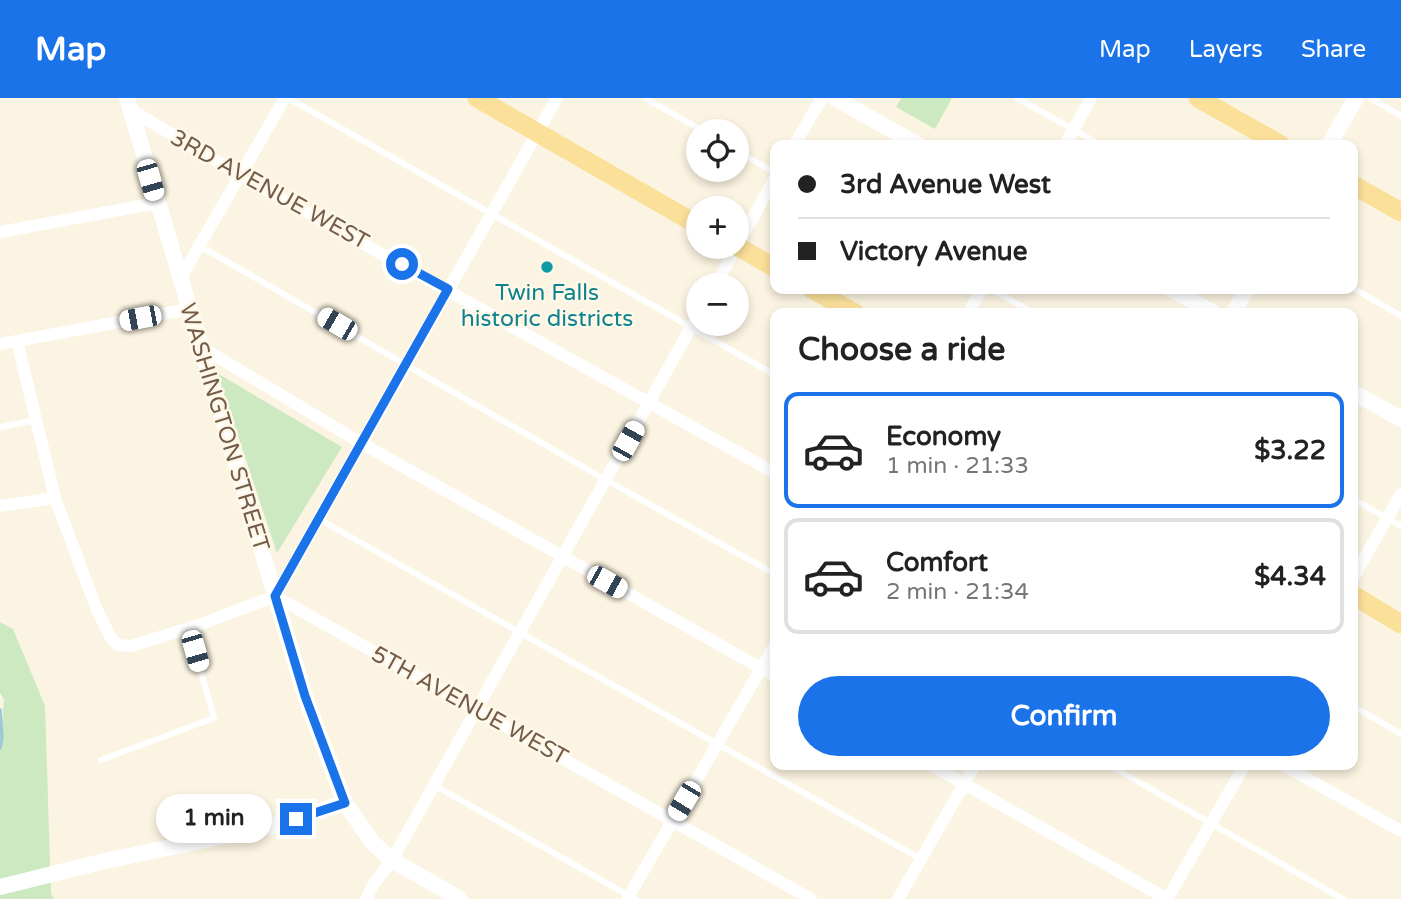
<!DOCTYPE html>
<meta charset="utf-8">
<style>
body{margin:0;font-family:"Varela Round",sans-serif;background:#f2f2f2;color:#222;height:100vh;display:flex;flex-direction:column;font-size:26px;white-space:nowrap}
*{box-sizing:border-box;margin:0}
p{font-size:23px;color:#767676}
.icon{flex:none;width:38px;height:38px;fill:none;stroke:currentColor;stroke-width:2;stroke-linecap:round;stroke-linejoin:round}
.map{position:relative;flex:1;overflow:hidden}
.details{position:absolute;left:770px;top:210px;width:588px;height:462px;display:flex;flex-direction:column;background:#fff;border-radius:14px;box-shadow:0 4px 10px #0003}
.details>*{flex:none}
.top-card{position:absolute;left:770px;top:42px;width:588px;height:154px;border-radius:14px;box-shadow:0 4px 10px #0003;display:grid;align-content:center;height:154px;padding:0 28px;background:#fff}
.tools{position:absolute;left:686px;top:21px;display:grid;gap:14px}
.tools a{display:grid;place-items:center;width:63px;height:63px;border-radius:50%;background:#fff;box-shadow:0 4px 10px #0003;font-size:35px}
.end{position:absolute;width:32px;height:32px;margin:-16px;border:9px solid #1a73e8;background:#fff;box-shadow:0 0 0 4px #fff}
.from{border-radius:50%}
.bubble{position:absolute;height:49px;border-radius:24px;background:#fff;box-shadow:0 4px 10px #0003;font-size:23px;font-weight:800;line-height:49px;text-align:center}
.car{position:absolute;width:21px;height:42px;margin:-21px -10px;border-radius:9px;box-shadow:0 0 5px 2px #0007;background:linear-gradient(#fff 24%,#345 0 40%,#fff 0 76%,#345 0 86%,#fff 0)}
.top-card b{display:flex;align-items:center;gap:24px;height:66px;font-size:26px}
.top-card b+b{border-top:2px solid #e0e0e0}
.top-card i{width:18px;height:18px;background:#222}
ul{padding:0;list-style:none}
li{display:flex;align-items:center;gap:21px;height:116px;margin:0 14px 10px;padding:0 14px;border:4px solid #e0e0e0;border-radius:14px}
li div{flex:1}
li b{display:block;font-size:26px}
li em{font-style:normal;font-weight:800}
li.selected{border-color:#1a73e8}
li>.icon{width:63px;height:63px;stroke-width:1.5}
h2{padding:0 28px;font-size:32px;line-height:84px}
.cta{display:flex;gap:14px;margin-top:auto;padding:14px 28px}
.cta a{flex:1;height:80px;border-radius:42px;background:#1a73e8;color:#fff;font-size:28px;font-weight:800;line-height:80px;text-align:center}
header{display:flex;align-items:center;gap:42px;box-sizing:border-box;height:98px;padding:0 35px;background:#1a73e8;color:#fff}
header strong{font-size:33px}
nav{display:flex;gap:38px;margin-inline-start:auto;font-size:24px}
.map>svg:first-child{display:block}
.green{fill:#cde9c1}
.lines{fill:none;stroke-linecap:round;stroke-linejoin:round}
.stream{stroke:#9dc9d7;stroke-width:3.5}
.lane{stroke:#fff;stroke-width:6}
.street{stroke:#fff;stroke-width:12}
.secondary{stroke:#fff;stroke-width:16}
.primary{stroke:#fbe09a;stroke-width:19}
.route{stroke:#1a73e8;stroke-width:9}
.culture-dot{fill:#0f9aa8;stroke:#fff8e8;stroke-width:2.5}
.labels{text-anchor:middle;stroke-width:5;stroke-linejoin:round;paint-order:stroke}
.street-label{font-size:23px;fill:#735c49;stroke:#fff8e8}
.culture-label{font-size:23px;fill:#0d838f;stroke:#fff8e8}
</style>
<header>
<strong>Map</strong>
<nav><a>Map</a><a>Layers</a><a>Share</a></nav>
</header>
<div class="map">
<svg width="1401" height="801" viewBox="0 0 1401 801">
<rect width="100%" height="100%" fill="#fcf4e2"/>
<!-- green -->
<path class="green" d="M901,0h51l-17,31 -39,-22z
M217,275l125,74 -65,106z
M0,524l13,7 32,77 6,188 3,5h-54v-153l4,-47 -4,-6z"/>
<g class="lines">
<!-- stream -->
<path class="stream" d="M0,612l2,28 -2,10"/>
<!-- lane -->
<path class="lane" d="M288,0l487,277
M645,0l58,33
M1017,0l84,47
M1370,0l31,18
M737,53l38,22
M200,148l406,234 169,94
M1353,190l48,28
M991,191l43,24
M0,329l36,-7
M1353,401l48,27
M319,421l602,340
M1353,608l48,28
M101,662l113,-42 -25,-89
M1109,667l234,134
M434,687l201,114"/>
<!-- street -->
<path class="street" d="M131,12l109,65 535,298
M794,47l28,-47
M1065,47l26,-47
M0,134l157,-29
M737,148l38,-68
M180,181l105,-181
M715,187l22,-38
M968,215l14,-24
M17,243l38,157 42,112 14,28 7,7 13,1 68,-21 76,-29 536,303
M0,246l189,-35
M201,249l160,96 414,233
M0,408l55,-8
M1353,480l48,-84
M275,498l282,-498
M931,667l236,134
M1283,667l118,66
M366,801l7,-14 19,-25 306,-545
M627,801l148,-254
M898,801l77,-134
M1167,801l78,-134"/>
<!-- secondary -->
<path class="secondary" d="M127,0l178,598 40,107 28,40 19,17 68,39
M835,0l83,47
M1329,47l27,-47
M1171,191l43,24
M1233,215l14,-24
M1353,294l48,27
M0,789l105,-26 167,-35 73,-23"/>
<!-- primary -->
<path class="primary" d="M477,0l221,127
M1198,0l83,47
M1353,87l48,27
M737,148l38,22
M812,191l43,24
M1353,497l48,29"/>
</g>
<g class="lines">
<!-- route -->
<path class="route" d="M296,721l49,-16 -40,-107 -30,-100 173,-307 -46,-25"/>
</g>
<!-- markers -->
<circle class="culture-dot" cx="547" cy="169" r="7"/>
<g class="labels">
<!-- street labels -->
<g class="street-label">
<text transform="translate(270 91) rotate(29)" y="8">3RD AVENUE WEST</text>
<text transform="translate(225 329) rotate(73)" y="8">WASHINGTON STREET</text>
<text transform="translate(470 607) rotate(29)" y="8">5TH AVENUE WEST</text>
</g>
<!-- culture labels -->
<g class="culture-label">
<text x="547" y="202">Twin Falls<tspan x="547" dy="26">historic districts</tspan></text>
</g>
</g>
</svg>
<div class="tools">
<a><svg class="icon" aria-label="locate" viewBox="0 0 24 24"><circle cx="12" cy="12" r="6"/><path d="M12 2v4M12 18v4M2 12h4M18 12h4"/></svg></a>
<a>+</a>
<a>−</a>
</div>
<i class="end from" style="left:402px;top:166px"></i>
<i class="end" style="left:296px;top:721px"></i>
<div class="bubble" style="left:156px;top:696px;width:116px">1 min</div>
<i class="car" style="left:150px;top:82px;rotate:164deg"></i>
<i class="car" style="left:140px;top:220px;rotate:259deg"></i>
<i class="car" style="left:337px;top:226px;rotate:300deg"></i>
<i class="car" style="left:628px;top:343px;rotate:29deg"></i>
<i class="car" style="left:607px;top:484px;rotate:119deg"></i>
<i class="car" style="left:195px;top:553px;rotate:164deg"></i>
<i class="car" style="left:684px;top:703px;rotate:211deg"></i>
<div class="top-card">
<b><i class="from"></i>3rd Avenue West</b>
<b><i></i>Victory Avenue</b>
</div>
<section class="details">
<h2>Choose a ride</h2>
<ul>
<li class="selected"><svg class="icon" aria-label="car" viewBox="0 0 24 24"><path d="M5 17H2v-5l4-1 3-4h7l3 4 3 1v5h-3M9 17h6M6 11h13"/><circle cx="7" cy="17" r="2"/><circle cx="17" cy="17" r="2"/></svg><div><b>Economy</b><p>1 min · 21:33</p></div><em>$3.22</em></li>
<li><svg class="icon" aria-label="car" viewBox="0 0 24 24"><path d="M5 17H2v-5l4-1 3-4h7l3 4 3 1v5h-3M9 17h6M6 11h13"/><circle cx="7" cy="17" r="2"/><circle cx="17" cy="17" r="2"/></svg><div><b>Comfort</b><p>2 min · 21:34</p></div><em>$4.34</em></li>
</ul>
<div class="cta"><a>Confirm</a></div>
</section>
</div>
